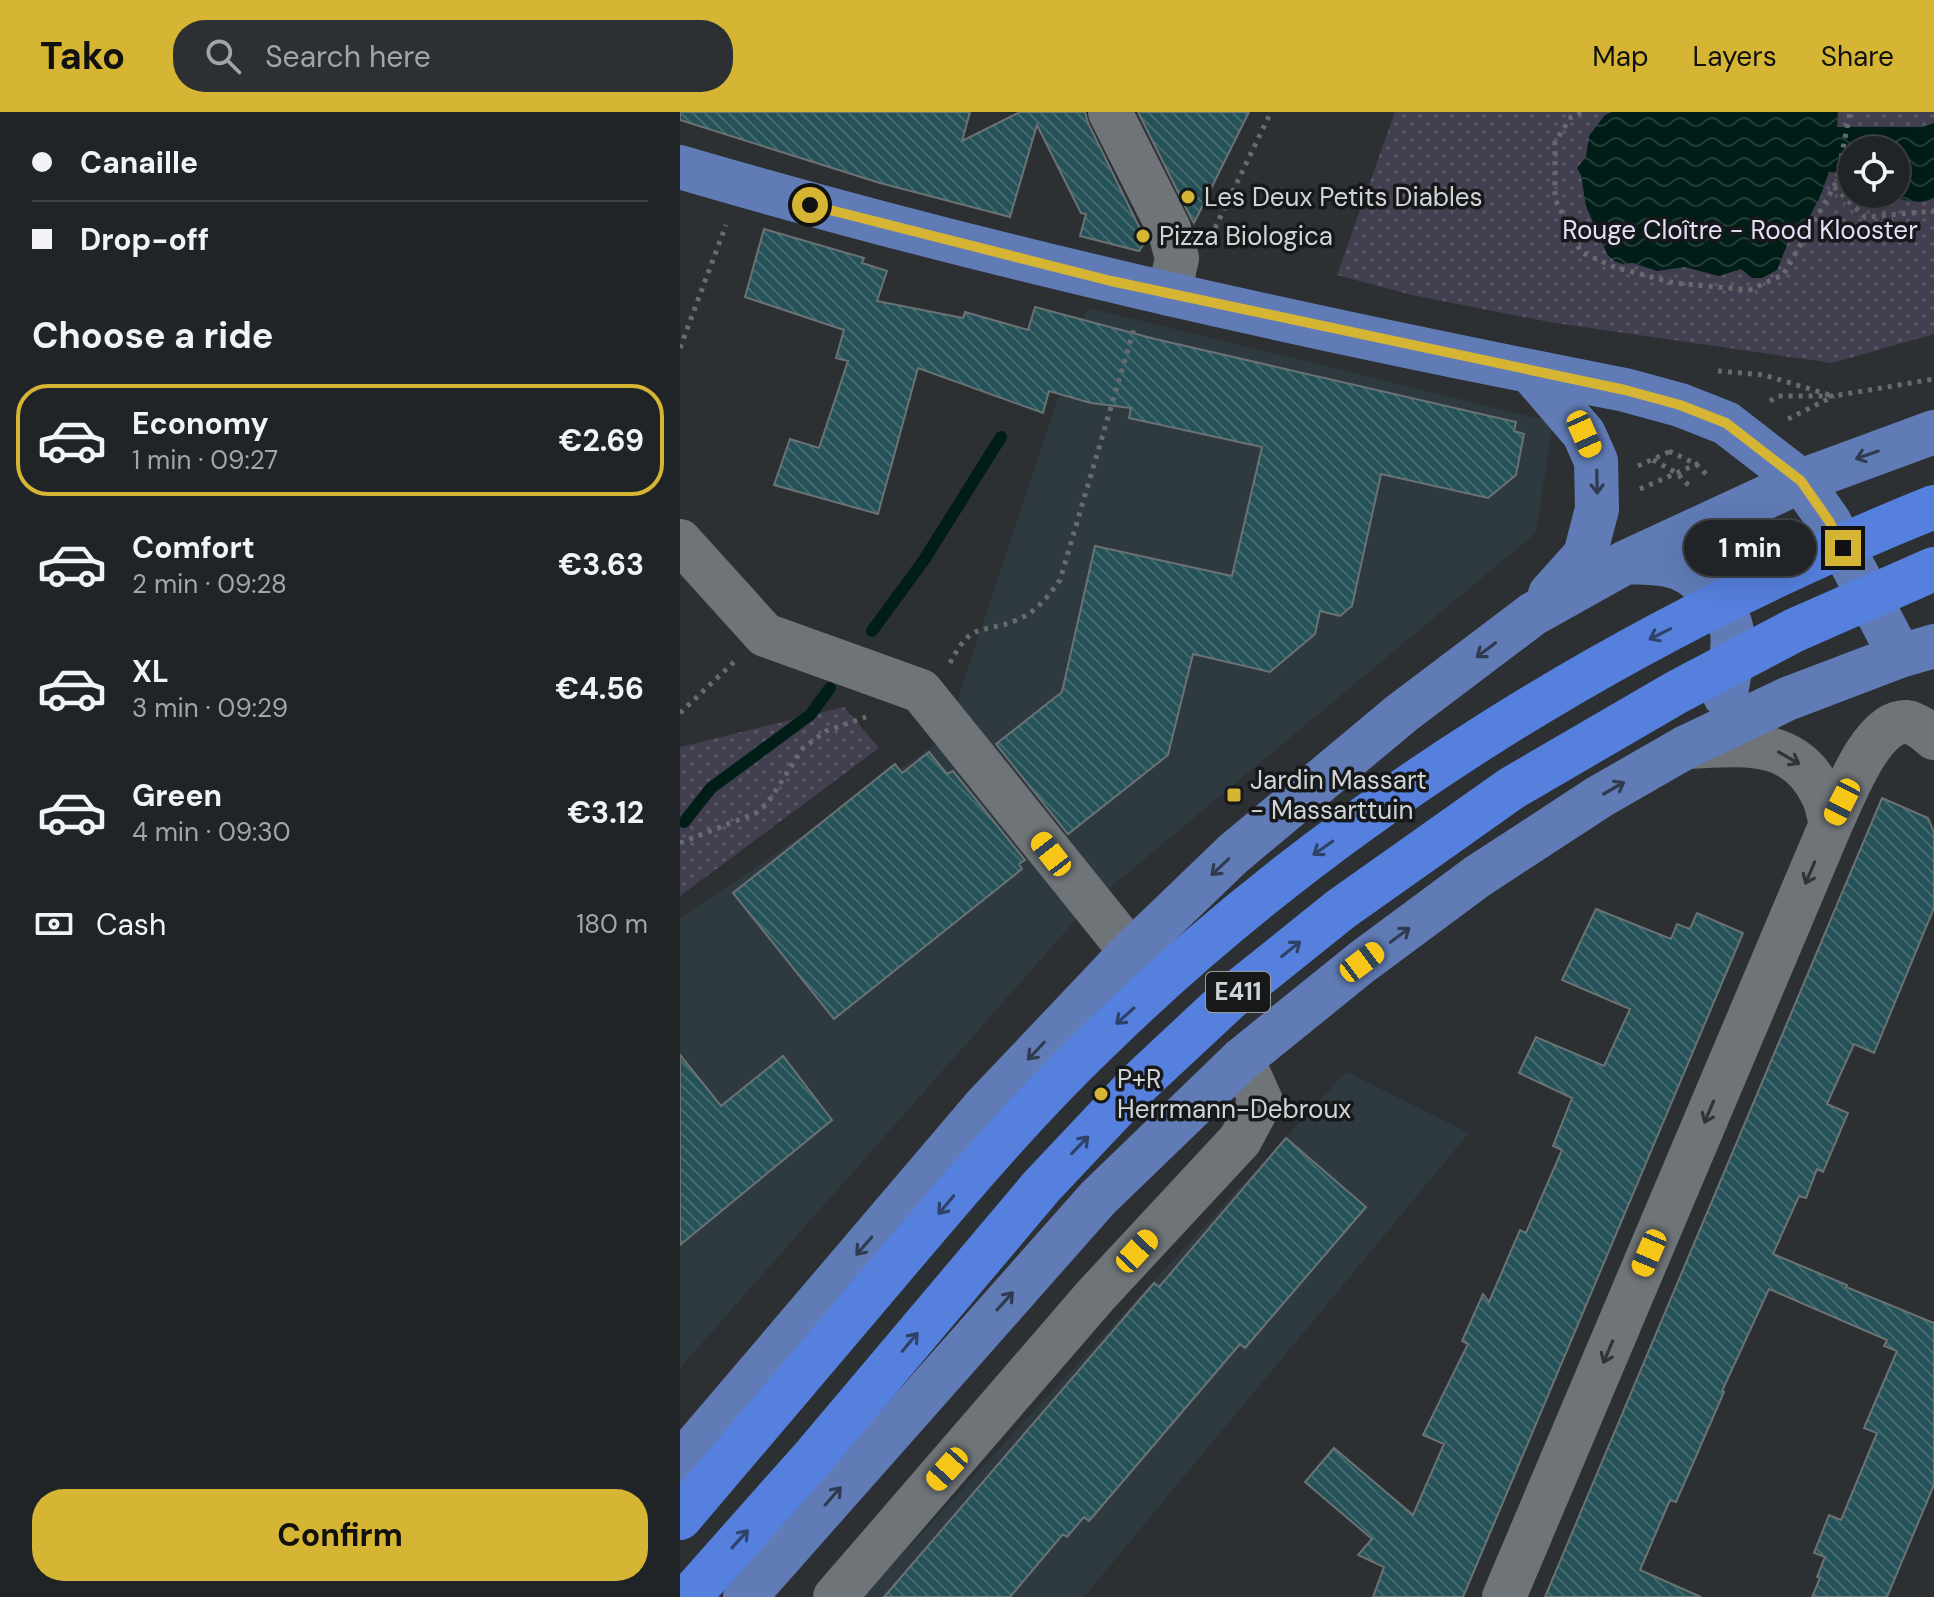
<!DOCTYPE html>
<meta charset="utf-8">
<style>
body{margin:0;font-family:"DM Sans",sans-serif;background:#2d3032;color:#f1f3f6;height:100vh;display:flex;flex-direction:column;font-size:30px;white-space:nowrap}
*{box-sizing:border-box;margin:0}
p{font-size:26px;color:#a2a4a7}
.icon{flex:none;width:44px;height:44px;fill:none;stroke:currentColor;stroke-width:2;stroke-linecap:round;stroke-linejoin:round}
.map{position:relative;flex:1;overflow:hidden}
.sheet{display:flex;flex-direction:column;background:#212426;width:680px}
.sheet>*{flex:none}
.top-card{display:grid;align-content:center;height:176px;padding:0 32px;background:#212426}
.buttons{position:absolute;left:1158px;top:24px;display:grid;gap:16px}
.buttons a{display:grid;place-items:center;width:72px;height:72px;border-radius:50%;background:#212426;box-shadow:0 8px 32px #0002,0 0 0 2px #3e4143;font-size:40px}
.end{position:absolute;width:36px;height:36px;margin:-18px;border:10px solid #d6b534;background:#111;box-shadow:0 0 0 4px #111}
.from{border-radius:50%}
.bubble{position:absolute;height:56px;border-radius:28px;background:#212426;box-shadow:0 8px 32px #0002,0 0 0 2px #3e4143;font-size:26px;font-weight:700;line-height:56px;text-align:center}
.car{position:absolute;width:24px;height:48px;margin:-24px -12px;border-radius:10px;box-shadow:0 0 6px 2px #0007;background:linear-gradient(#f5c518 24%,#345 0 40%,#f5c518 0 76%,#345 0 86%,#f5c518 0)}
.top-card b{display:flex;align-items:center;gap:28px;height:76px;font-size:30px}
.top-card b+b{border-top:2px solid #3e4143}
.top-card i{width:20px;height:20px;background:#f1f3f6}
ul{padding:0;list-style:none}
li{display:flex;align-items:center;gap:24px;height:112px;margin:0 16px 12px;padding:0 16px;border:4px solid transparent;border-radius:32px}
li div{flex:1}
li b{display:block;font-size:30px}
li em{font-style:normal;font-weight:700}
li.active{border-color:#d6b534}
li>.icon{width:72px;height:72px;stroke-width:1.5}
h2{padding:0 32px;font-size:36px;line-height:96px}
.pay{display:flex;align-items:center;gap:20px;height:88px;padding:0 32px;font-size:30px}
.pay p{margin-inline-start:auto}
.primary-button{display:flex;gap:16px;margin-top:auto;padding:16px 32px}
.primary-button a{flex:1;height:92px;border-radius:32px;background:#d6b534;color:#111;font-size:32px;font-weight:700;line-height:92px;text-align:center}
header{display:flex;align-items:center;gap:48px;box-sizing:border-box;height:112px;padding:0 40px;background:#d6b534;color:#111}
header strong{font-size:38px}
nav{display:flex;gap:44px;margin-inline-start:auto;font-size:28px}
.search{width:560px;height:72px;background:#2d3032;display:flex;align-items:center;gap:20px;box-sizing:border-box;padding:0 28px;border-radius:32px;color:#a2a4a7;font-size:30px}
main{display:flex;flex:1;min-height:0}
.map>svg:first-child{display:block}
.built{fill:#2f3a40}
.green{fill:url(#green-dots);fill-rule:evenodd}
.water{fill:url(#water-waves)}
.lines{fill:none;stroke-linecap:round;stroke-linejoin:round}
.stream{stroke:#001d17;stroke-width:12}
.building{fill:url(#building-back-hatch);stroke:#6b7273;stroke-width:2}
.path{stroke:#676b6d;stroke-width:5;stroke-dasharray:4 6;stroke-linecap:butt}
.minor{stroke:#6f7478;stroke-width:44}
.major{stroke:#607bb5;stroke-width:44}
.highway{stroke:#5680de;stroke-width:44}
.oneway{stroke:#303b50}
.oneway2{stroke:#304268}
.oneway3{stroke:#313436}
.route{stroke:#d6b534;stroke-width:10}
.poi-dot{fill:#d6b534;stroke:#161819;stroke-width:3}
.labels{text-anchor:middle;stroke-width:7;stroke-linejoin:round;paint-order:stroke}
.shield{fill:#161819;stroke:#999c9d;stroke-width:2}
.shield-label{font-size:24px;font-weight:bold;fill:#d1d4d6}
.poi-label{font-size:26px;fill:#d1d4d6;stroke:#161819;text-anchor:start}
.park-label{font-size:26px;fill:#e3dff7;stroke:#161819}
</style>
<header>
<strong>Tako</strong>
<div class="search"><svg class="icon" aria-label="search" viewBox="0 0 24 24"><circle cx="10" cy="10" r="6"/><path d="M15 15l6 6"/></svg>Search here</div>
<nav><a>Map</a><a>Layers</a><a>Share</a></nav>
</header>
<main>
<section class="sheet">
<div class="top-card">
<b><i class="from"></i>Canaille</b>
<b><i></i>Drop-off</b>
</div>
<h2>Choose a ride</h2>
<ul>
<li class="active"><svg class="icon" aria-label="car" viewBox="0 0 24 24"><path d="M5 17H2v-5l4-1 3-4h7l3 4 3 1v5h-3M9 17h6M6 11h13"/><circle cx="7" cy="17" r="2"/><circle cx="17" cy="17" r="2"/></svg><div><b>Economy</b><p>1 min · 09:27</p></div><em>€2.69</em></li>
<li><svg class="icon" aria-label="car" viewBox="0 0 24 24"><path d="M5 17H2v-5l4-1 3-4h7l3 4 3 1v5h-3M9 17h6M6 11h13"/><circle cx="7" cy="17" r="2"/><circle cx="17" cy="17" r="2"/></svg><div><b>Comfort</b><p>2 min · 09:28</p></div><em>€3.63</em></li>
<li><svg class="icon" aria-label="car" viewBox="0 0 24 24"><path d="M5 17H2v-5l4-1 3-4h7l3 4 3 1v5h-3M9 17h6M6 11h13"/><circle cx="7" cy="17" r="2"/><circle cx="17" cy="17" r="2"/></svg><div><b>XL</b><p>3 min · 09:29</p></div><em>€4.56</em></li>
<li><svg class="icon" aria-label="car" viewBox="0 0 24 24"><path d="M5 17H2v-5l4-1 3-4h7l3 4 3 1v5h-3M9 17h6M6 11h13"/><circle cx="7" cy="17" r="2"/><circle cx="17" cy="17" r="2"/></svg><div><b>Green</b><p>4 min · 09:30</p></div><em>€3.12</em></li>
</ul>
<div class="pay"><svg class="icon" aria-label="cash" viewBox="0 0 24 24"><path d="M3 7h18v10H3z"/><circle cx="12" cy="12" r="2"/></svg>Cash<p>180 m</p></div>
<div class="primary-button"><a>Confirm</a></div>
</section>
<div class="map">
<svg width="1254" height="1485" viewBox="0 0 1254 1485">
<defs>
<pattern id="green-dots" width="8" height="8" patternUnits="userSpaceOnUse" patternTransform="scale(2)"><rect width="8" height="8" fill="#423f50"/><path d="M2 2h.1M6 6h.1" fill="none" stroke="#5c5a68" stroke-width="1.8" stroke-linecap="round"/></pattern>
<pattern id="water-waves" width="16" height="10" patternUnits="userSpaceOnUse" patternTransform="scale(2)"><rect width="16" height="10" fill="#001d17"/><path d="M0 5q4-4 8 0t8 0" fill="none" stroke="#243d38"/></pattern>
<pattern id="building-back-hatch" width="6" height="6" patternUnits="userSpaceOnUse" patternTransform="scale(2)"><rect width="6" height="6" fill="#255258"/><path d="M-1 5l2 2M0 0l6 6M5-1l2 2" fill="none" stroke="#446a6f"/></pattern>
</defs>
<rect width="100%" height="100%" fill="#2c3033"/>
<!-- built -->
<path class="built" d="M408,196l465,114 -17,111 -449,374 -407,461v-449l265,-181z
M666,960l123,61 -385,464h-221z"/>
<!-- green -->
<path class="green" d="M715,0h539v222l-102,29 -283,-41 -137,-27 -75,-20zM1172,38h44v44h-44z
M164,595l35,41 -199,148v-149z"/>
<!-- water -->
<path class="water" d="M932,0h226l-1,15h86l11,-4v76l-14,3 -31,-4 -9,9 -11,1 -12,-14h39v-44h-44v36l-7,-13 -16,-1 -9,25 -13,24 -18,19 -12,30 -15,8h-10l-11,-9 -22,7 -34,-9 -28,4 -24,-8 -10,1 -9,-3 -7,-7 -21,-48 -5,-31 -4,-7 9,-11 3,-21 16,-21z"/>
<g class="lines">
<!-- stream -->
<path class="stream" d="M192,519l52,-71 77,-123
M4,710l27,-34 99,-73 20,-27"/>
</g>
<!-- building -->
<path class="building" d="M0,0h290l-8,29 58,-29h65l3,11 58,118 -7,10 -59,-15 6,-22 -5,-1 -44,-88 -27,92 -130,-34 -200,-63z
M458,0h111l-55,111 -3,-5z
M84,117l100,29 -2,5 25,8 -10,30 86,17 2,-6 63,18 7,-23 120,32 361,83 -2,9 10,3 -8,41 -28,23 -107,-24 -29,132 -12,10 -20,-5 -5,23 -45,38 -77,-18 -25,101 -100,79 -72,-90 66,-52 33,-146 137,30 30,-129 -133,-29 2,-10 -40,-5 -42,-12 -6,22 -125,-45 -40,146 -104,-29 16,-46 29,9 29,-87 -12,-3 8,-28 -99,-33z
M249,640l18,22 6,-3 72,89 -6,4 3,5 -188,150 -101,-126 162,-129 7,9z
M1202,686l46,20 6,14v76l-60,145 -20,-9 -27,60 21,9 -25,59 -6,-3 -11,29 -7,-2 -26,58 74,31 -1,2 88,36v162l-47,112h-75l8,-19 -3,-1 8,-20 -11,-4 15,-38 12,5 36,-87 -13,-5 33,-77 -13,-5 3,-6 -118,-51 -47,102 2,1 -30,69 -18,41 -6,-2 -30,70 61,27h-156z
M916,797l75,30 6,-15 13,5 7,-16 46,20 -280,664h-90l11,-30 -26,-12 14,-16 -67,-57 29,-34 79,67 31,-71 -21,-9 45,-91 -6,-3 21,-47 6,8 31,-72 6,3 36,-83 -9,-4 19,-48 -53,-25 17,-36 68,29 26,-57 -68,-29z
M0,943l41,51 62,-50 49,64 -152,125z
M606,1026l80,69 -121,141 -5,-4 -151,177 -5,-4 -17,20 -4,-3 -53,63h-126l270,-314 5,4z"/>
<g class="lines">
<!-- path -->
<path class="path" d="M901,0l-10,5 -16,25v57l26,53 33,15 60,16 75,7 34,-15 51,-88 4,-13 12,-62
M1154,75l31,30 69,-6
M535,116l56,-116
M0,236l46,-123
M1038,259l46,4 69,21
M1090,289l8,-5h56l100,-17
M1108,307l46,-23
M989,339l27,13 12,12
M973,348l24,13 13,14
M958,354l35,-16
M960,377l64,-28
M270,551c22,-43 30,-28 67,-43 19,-8 31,-23 43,-40l74,-251
M0,601l54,-51
M0,731l76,-30 11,-9 36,-56 23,-17 40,-14"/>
<!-- minor -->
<path class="minor" d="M430,0l59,117 8,29 -8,36
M0,429l85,94 156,56 210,261
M1006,635c53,-2 108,-12 136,47 5,9 6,20 9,30
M155,1485l261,-302 144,-155 21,-39 -19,-42
M824,1485l327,-773c13,-27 41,-105 76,-102 9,1 20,10 27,16"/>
<!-- major -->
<path class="major" d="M0,55c310,91 627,161 945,223l55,15 46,18 75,58 28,40 71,135
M850,259l54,63 12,27 1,48 -12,46 -35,39
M946,450c19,1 40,0 57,8 18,8 44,36 48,57 4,13 -2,55 -6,69
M0,1352l304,-357 147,-155 102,-98 169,-141 131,-99 93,-52 175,-81 133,-49
M65,1485l353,-399 144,-139 120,-97 116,-86 121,-79 87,-50 101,-48 113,-43 34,-10"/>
<!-- highway -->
<path class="highway" d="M0,1406c64,-75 128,-150 191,-225 73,-86 144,-172 225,-250 236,-232 531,-413 838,-536
M9,1485l126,-142 226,-268 98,-104 91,-85 111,-89 171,-121 165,-96 118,-62 139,-61"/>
</g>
<!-- one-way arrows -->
<defs><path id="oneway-shaft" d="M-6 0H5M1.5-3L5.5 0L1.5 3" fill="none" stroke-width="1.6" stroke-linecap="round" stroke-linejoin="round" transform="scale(2)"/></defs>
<g class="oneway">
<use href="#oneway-shaft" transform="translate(1187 343) rotate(161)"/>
<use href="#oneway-shaft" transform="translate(917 370) rotate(89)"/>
<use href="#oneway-shaft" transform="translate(806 538) rotate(143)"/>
<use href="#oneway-shaft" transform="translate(934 676) rotate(-30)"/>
<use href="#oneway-shaft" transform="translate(540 755) rotate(137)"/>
<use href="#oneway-shaft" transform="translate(720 823) rotate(-37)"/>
<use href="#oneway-shaft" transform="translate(356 939) rotate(133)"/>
<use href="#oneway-shaft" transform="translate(184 1134) rotate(131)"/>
<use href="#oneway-shaft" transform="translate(325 1189) rotate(-48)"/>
<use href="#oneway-shaft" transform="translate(153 1384) rotate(-49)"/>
</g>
<g class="oneway2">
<use href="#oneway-shaft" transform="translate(980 522) rotate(153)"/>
<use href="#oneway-shaft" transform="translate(643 736) rotate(145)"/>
<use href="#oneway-shaft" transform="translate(611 837) rotate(-39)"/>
<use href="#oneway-shaft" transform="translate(445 904) rotate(138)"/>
<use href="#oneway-shaft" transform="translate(400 1033) rotate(-46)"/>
<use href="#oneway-shaft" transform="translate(266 1093) rotate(130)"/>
<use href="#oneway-shaft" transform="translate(230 1230) rotate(-50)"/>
<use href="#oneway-shaft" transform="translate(60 1427) rotate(-48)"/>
</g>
<g class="oneway3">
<use href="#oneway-shaft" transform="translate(1109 646) rotate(30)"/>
<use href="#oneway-shaft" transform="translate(1130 761) rotate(113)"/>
<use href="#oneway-shaft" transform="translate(1029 1000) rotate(113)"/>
<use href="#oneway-shaft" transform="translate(928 1240) rotate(113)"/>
</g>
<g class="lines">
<!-- route -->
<path class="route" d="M130,93l301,76 514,109 55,15 46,18 75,58 28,40 14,27"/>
</g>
<!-- markers -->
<g class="poi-dot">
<circle cx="508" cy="85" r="8"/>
<circle cx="463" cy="124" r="8"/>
<rect x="546" y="675" width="16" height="16" rx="4"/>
<circle cx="421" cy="982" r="8"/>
</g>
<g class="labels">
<!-- shield labels -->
<rect class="shield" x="526" y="860" width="64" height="40" rx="6"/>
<g class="shield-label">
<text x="558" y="888">E411</text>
</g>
<!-- poi labels -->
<g class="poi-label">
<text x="524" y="94">Les Deux Petits Diables</text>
<text x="479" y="133">Pizza Biologica</text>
<text x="570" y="677">Jardin Massart<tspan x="570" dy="30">- Massarttuin</tspan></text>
<text x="437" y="976">P+R<tspan x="437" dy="30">Herrmann-Debroux</tspan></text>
</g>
<!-- park labels -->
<g class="park-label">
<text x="1060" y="127">Rouge Cloître - Rood Klooster</text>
</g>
</g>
</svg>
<div class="buttons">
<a><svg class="icon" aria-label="locate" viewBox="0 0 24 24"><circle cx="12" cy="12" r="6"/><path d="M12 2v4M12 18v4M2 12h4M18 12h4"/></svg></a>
</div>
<i class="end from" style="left:130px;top:93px"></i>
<i class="end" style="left:1163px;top:436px"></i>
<div class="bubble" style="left:1004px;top:408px;width:132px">1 min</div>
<i class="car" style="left:904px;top:322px;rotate:156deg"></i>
<i class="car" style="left:1162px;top:690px;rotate:207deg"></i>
<i class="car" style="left:371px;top:742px;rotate:322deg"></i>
<i class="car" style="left:682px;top:850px;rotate:53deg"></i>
<i class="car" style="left:457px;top:1139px;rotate:43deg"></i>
<i class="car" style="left:969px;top:1141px;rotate:203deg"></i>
<i class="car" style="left:267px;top:1357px;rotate:222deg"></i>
</div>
</main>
